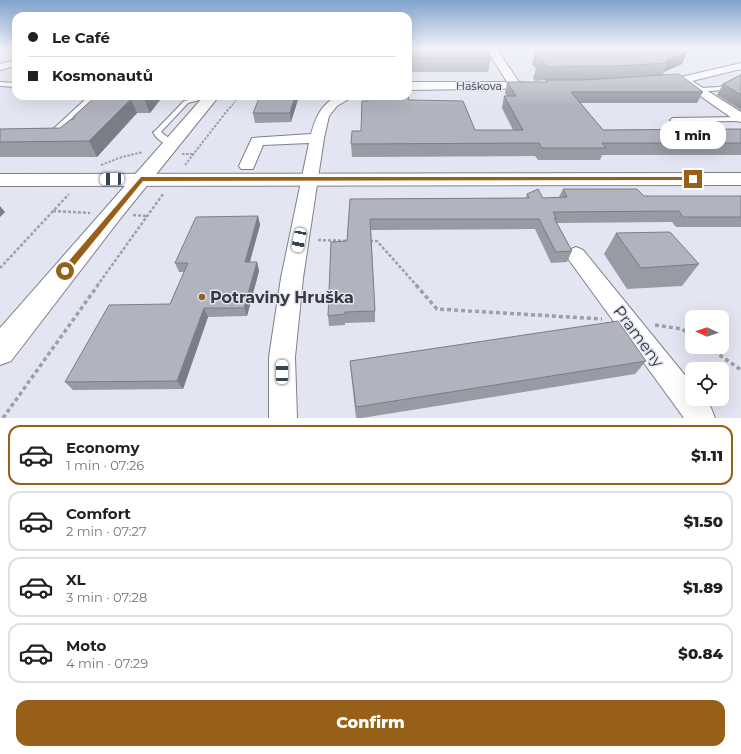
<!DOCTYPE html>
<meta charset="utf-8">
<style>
body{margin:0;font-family:Montserrat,sans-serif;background:#f2f2f2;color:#202124;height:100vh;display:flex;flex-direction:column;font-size:15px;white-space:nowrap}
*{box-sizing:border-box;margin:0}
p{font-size:13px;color:#757577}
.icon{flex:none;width:22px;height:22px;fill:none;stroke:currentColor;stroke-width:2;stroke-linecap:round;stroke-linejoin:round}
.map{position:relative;height:418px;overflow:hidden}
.details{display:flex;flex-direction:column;background:#fff;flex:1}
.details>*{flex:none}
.top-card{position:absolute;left:12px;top:12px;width:400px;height:88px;border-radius:12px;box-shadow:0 4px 16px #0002;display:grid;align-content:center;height:88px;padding:0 16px;background:#fff}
.needle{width:26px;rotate:273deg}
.fabs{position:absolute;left:685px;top:310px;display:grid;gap:8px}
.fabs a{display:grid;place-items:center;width:44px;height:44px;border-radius:8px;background:#fff;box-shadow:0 4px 16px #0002;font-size:20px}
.end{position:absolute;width:18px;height:18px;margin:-9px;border:5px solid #966018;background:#fff;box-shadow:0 0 0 2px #fff}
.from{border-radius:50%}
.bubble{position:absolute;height:28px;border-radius:12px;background:#fff;box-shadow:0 4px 16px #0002;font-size:13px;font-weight:800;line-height:28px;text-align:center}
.car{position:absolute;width:12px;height:24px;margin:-12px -6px;border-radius:5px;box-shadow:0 0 3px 1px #0007;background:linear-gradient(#fff 24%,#345 0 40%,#fff 0 76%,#345 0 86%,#fff 0)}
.top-card b{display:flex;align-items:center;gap:14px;height:38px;font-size:15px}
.top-card b+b{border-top:1px solid #e0e0e0}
.top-card i{width:10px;height:10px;background:#202124}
ul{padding:7px 0 0;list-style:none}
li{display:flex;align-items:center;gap:12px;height:60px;margin:0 8px 6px;padding:0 8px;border:2px solid #e0e0e0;border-radius:12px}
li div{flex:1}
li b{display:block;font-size:15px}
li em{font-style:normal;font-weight:800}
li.active{border-color:#966018}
li>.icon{width:36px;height:36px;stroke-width:1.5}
.primary-button{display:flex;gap:8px;margin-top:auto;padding:8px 16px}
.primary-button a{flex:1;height:46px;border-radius:12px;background:#966018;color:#fff;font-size:16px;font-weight:800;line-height:46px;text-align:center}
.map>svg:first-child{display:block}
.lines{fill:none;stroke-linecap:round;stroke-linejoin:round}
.service-casing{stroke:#7e808c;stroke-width:2}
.minor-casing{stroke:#7e808c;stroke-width:2}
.tertiary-casing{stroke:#7e808c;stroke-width:2}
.secondary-casing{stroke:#7e808c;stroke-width:2}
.path-far3{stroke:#9e9fa9;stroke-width:1.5;stroke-dasharray:2 1;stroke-linecap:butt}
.path-far2{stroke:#9e9fa9;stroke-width:2;stroke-dasharray:2.5 1.5;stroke-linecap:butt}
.path-far1{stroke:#9e9fa9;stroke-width:2.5;stroke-dasharray:3 2;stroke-linecap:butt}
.path{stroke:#9e9fa9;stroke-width:3.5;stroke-dasharray:4 3;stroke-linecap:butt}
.service{fill:#fff;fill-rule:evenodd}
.minor{fill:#fff;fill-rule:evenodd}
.tertiary{fill:#fff;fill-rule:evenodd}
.secondary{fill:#fff;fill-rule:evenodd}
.wall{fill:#989aa4}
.shaded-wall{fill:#7c7d86}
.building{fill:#b1b3bf;stroke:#7c7d86}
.route{fill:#966018}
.poi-dot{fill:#966018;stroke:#e3e5f2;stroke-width:1.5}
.labels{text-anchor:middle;stroke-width:3;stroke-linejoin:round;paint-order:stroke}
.far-street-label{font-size:11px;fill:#38393e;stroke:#e3e5f2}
.near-poi-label{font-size:16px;font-weight:bold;fill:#38393e;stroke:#e3e5f2;text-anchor:start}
.near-street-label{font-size:16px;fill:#38393e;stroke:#e3e5f2}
</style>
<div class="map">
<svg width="741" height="418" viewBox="0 0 741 418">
<rect width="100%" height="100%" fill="#e3e5f2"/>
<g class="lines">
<defs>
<path id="service" d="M741,75v4l-18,11 -24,2 -3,-2 3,-2 21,-1z
M0,82l16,1v4l-16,-1z
M89,96h7l-37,34 3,2 -2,1h-9v-2z
M204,96h11l-27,7 -27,29 13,10v4c-8,0 -18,-7 -21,-14l2,-1 29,-30z
M741,117v4l-68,1 -3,-2 3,-2z"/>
<path id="minor" d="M486,48h10l23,34 16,2 2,2 -2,2 -127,2v-8h99z
M16,60v6l-16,4v-6z
M741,63v6l-49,12 49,31v10l-5,-1 -50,-35c-10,-4 -25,2 -31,-5l6,-3 20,-1z
M338,96h16l-17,10 -8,10 -5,22 -21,140 -8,79 2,61h-28v-61l12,-79 28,-135 -46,2 -10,24h-12l-2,-3 13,-28 59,-4c5,-17 10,-30 27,-38z
M576,247l7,3 109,134v15h12l7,9 4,10h-31l-115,-158 -3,-5 3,-5z"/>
<path id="tertiary" d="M741,173v12l-741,1v-12z"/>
<path id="secondary" d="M204,96h15l-99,123 -109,142 -11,4v-37z"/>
</defs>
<!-- service casing -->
<use href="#service" class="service-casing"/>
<!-- minor casing -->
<use href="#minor" class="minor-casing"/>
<!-- tertiary casing -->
<use href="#tertiary" class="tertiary-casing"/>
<!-- secondary casing -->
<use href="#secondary" class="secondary-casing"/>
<!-- path-far3 -->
<path class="path-far3" d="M230,108l9,-12"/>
<!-- path-far2 -->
<path class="path-far2" d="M182,154h11
M101,165l21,-8 21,-5
M185,165l45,-58"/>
<!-- path-far1 -->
<path class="path-far1" d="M53,211l37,2
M133,215l13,1
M318,240l33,1
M370,241h7l40,45
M0,268l69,-74
M97,286l66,-92"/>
<!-- path -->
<path class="path" d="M416,285l21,24 165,10
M655,325l27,4 10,7
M708,347l33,23
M3,418l95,-133"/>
<!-- service -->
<use href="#service" class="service"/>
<!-- minor -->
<use href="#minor" class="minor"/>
<!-- tertiary -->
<use href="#tertiary" class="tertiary"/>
<!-- secondary -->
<use href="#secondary" class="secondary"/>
</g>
<!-- wall -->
<path class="wall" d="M408,48l83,10 -3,14h-80z
M688,51l-6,13 -18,8 -1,3 40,17 -6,11h-117l23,27 138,-1v26h-139l-2,5h-62l-3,-4 -183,1 -1,-13 10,-13 48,-31 66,30h38l-11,-22 2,-12h3l-2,-3 2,-11h38l1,-2 -11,1 -2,-3 3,-9 -4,-5 3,-12z
M741,75v35l-24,-15 6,-11z
M163,96l-13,17h-13l-40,44h-97v-28l60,-1 14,-9 23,-20z
M299,96l-8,26 -36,1 -2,-10z
M563,189l81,7h97v31h-65l-4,-5 -115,1 15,28 -5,11 -16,1 -16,-34 -164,1 4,81v11l-30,1v2l-16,1 -1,-10 19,-75 3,-42 176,-1 1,-4 16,4 16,-1z
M258,216l2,9 -10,37h7l2,9 -12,45 -39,1 -25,72 -110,1 -8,-8 105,-78 14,-32h-5l-4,-9z
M616,233l83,31 -17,22 -55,3 -23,-35z
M350,361h296l-11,13 -273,44h-6l-5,-45z"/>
<!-- shaded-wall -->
<path class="shaded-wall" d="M688,51l-6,13 -18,8 4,-9 -3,-2z
M146,96h17l-13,17 -6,-14z
M295,96h4l-8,26 -1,-9z
M131,99l6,14 -40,44 -8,-16z
M0,206l5,6 -5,5z
M258,216l2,9 -13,46 -2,-9z
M257,262l2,9 -12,45 -3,-8z
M204,308l4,9 -25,72 -6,-8z"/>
<!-- building -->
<path class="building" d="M408,48h77l6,10h-83z
M688,51l-23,10 3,2 -52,3 -77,1 -2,-2h9l-11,-13z
M679,74l24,18h-132l32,38 138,-1v14h-139l4,5h-64l-3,-5 -188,1 1,-13h9l1,-30h6v-5h40v-1l1,5 54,1 12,29h48l-19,-34h12l-9,-14h41l-2,-2h37z
M741,75v20l-18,-11z
M101,96h45l-2,3h-13l-42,42 -89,1v-13l60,-1 10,-8 4,-1v-3l19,-17h4z
M260,96h35l-5,17h-37z
M538,189l5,9 24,-1 -4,-8h74l7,7h97v21h-58l-4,-6 -126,1 3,6h-2l18,33 -16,1 -17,-33h-169l5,92 -30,1v2l-17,2 3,-74 16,-1 3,-42 179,-1 -2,-4z
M258,216l-13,46h12l-13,46h-40l-27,73 -112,1 44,-77 61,-1 18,-41h-13l21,-46z
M670,232l29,32 -58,4 -25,-35z
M618,321l28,40 -290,46 -6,-46z"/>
<!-- sky -->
<linearGradient id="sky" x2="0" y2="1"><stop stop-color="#80a3cf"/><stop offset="0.45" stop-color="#f2f3f9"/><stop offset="1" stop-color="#f2f3f9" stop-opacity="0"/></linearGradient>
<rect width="741" height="107" fill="url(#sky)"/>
<!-- route -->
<path class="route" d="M141,177h552l3,2 -3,1 -550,1 -75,92h-6v-4z"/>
<!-- markers -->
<circle class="poi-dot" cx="202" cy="297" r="4"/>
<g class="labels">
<!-- far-street labels -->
<g class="far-street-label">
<text x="479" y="90">Haškova</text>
</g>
<!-- near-poi labels -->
<g class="near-poi-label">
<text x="210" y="303">Potraviny Hruška</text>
</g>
<!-- near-street labels -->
<g class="near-street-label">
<text transform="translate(639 336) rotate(53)" y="6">Prameny</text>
</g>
</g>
</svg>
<div class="fabs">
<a><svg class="needle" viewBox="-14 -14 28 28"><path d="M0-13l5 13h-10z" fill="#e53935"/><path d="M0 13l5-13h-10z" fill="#757577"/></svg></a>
<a><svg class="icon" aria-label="locate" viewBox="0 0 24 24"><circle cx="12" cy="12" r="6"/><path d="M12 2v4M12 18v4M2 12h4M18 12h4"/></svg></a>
</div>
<i class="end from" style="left:65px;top:271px"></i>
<i class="end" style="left:693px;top:179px"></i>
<div class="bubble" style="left:660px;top:121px;width:66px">1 min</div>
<i class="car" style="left:112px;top:179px;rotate:269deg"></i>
<i class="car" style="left:299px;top:240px;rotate:191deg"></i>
<i class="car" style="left:282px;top:372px;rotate:0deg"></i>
<div class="top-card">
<b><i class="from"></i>Le Café</b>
<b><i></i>Kosmonautů</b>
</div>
</div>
<section class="details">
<ul>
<li class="active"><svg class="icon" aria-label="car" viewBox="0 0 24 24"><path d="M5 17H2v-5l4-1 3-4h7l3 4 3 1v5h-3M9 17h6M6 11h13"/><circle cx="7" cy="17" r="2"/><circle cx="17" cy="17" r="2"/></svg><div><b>Economy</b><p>1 min · 07:26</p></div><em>$1.11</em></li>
<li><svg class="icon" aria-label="car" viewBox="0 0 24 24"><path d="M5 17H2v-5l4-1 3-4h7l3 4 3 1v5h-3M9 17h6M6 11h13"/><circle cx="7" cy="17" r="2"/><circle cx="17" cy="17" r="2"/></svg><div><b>Comfort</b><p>2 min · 07:27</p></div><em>$1.50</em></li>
<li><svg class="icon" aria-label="car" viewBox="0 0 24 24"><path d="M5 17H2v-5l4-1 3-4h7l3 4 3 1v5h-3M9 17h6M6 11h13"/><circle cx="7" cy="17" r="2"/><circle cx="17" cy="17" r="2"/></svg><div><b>XL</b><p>3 min · 07:28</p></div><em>$1.89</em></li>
<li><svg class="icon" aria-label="car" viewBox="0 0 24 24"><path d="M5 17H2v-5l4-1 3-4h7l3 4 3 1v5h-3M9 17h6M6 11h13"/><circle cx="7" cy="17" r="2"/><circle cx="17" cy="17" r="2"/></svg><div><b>Moto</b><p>4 min · 07:29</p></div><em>$0.84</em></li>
</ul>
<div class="primary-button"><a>Confirm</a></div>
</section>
